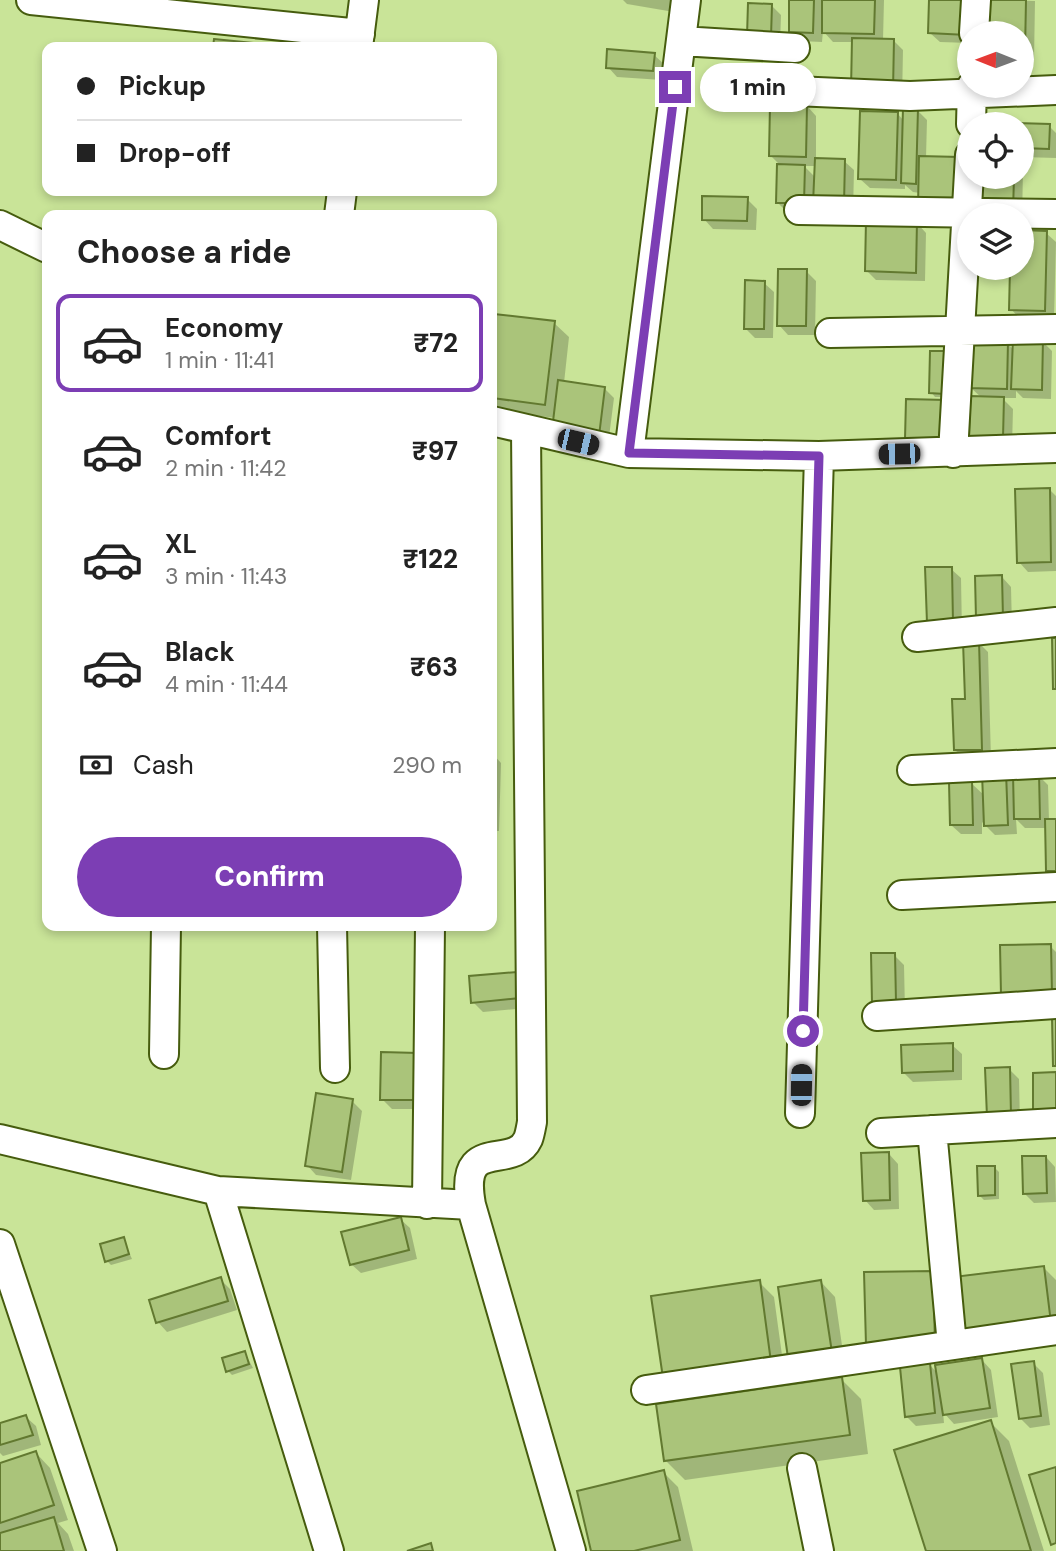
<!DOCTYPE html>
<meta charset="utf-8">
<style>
body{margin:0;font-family:"DM Sans",sans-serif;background:#f2f2f2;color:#222;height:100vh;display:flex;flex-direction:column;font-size:26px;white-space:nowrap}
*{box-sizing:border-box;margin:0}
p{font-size:23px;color:#767676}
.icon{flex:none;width:38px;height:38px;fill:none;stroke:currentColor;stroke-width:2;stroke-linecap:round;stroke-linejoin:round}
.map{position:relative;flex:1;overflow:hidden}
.sheet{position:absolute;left:42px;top:210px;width:455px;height:721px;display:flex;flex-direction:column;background:#fff;border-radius:14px;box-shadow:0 4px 10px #0003}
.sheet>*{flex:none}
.guide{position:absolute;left:42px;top:42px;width:455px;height:154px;border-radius:14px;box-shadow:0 4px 10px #0003;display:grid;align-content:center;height:154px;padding:0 35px;background:#fff}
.needle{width:46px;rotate:271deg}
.tools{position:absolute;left:957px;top:21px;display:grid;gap:14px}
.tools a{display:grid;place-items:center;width:77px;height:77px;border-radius:50%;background:#fff;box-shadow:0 4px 10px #0003;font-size:35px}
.end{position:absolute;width:32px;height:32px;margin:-16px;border:9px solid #7c3eb4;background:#fff;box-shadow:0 0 0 4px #fff}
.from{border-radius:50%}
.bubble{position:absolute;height:49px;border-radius:24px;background:#fff;box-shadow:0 4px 10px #0003;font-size:23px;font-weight:800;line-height:49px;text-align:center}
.car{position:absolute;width:21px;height:42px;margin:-21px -10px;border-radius:9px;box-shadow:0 0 5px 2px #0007;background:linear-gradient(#222 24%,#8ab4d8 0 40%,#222 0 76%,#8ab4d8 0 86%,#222 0)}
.guide b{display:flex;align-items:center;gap:24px;height:66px;font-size:26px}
.guide b+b{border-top:2px solid #e0e0e0}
.guide i{width:18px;height:18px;background:#222}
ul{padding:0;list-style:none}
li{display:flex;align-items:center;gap:21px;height:98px;margin:0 14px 10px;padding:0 21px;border:4px solid transparent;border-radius:14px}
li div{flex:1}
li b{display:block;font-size:26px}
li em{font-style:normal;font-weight:800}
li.selected{border-color:#7c3eb4}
li>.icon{width:63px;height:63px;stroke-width:1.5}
h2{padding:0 35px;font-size:32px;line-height:84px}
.pay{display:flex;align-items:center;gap:18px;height:77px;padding:0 35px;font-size:26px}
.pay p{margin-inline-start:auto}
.cta{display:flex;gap:14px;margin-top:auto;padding:14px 35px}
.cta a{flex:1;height:80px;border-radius:42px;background:#7c3eb4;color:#fff;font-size:28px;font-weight:800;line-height:80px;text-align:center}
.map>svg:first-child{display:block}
.shadow{fill:#0003;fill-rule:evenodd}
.building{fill:#aac47a;stroke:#627930;stroke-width:2}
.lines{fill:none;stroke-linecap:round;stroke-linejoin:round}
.minor-casing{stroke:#465c0e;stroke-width:32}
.minor{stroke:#fff;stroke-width:28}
.route{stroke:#7c3eb4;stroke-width:9}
</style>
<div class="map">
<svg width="1056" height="1551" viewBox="0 0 1056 1551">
<rect width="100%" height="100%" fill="#c9e498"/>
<!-- shadow -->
<path class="shadow" d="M623,0h52l-1,12 -47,-8z
M791,0h93l-1,40h10l10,10 -1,50 -49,-58h-20l-10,-11 -1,11 -22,-1 -10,-10z
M931,0l39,43 -30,-1 -10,-9z
M988,0l47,1 -1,60h-12v-28h-35z
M772,6l9,9 -1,31 -22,-1z
M654,55l10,9 -2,16 -45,-3 -9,-10z
M807,106l9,10v44l28,1 10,9 -1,43 -66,-1 -10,-10 1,-39 -7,-7zM804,166h12v12z
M917,110l10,10 -1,38 -6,35 -7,-1 -8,-7v4l-35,-1 -10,-9 37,-66 7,8z
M1022,125l27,1 7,7v25l-34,-1z
M1022,169l1,1 -1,50 -48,-43h48z
M747,199l10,10 -1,21 -43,-1 -9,-10z
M917,223l9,10 -1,48 -49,-1 -10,-10z
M1022,232l24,1 10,9 -2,78 -34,-1 -9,-10 1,-41h10z
M806,271l10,10 -1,54h-27l-9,-10z
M764,283l10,9 -1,46h-18l-10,-10z
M496,316l58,7 15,14 -5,46 40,5 10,10 -6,47 -53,-27 -54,-7 -9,-9z
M1042,341l10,10 -1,48 -28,-1 -7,-7v7h-14l11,11 -1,38 -31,-1 1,-48 -11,-10 36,-45 7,7z
M932,353l17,44h-14l-4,-5z
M1049,489l7,7v75l-28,1 -9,-10z
M951,569l10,9 1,54h-24z
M1002,577l9,10 1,40 -34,-8z
M978,642l10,10 3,107h-26l-10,-9z
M492,753l9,10 -2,68h-7z
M1006,774l9,9 23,-8 10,10 1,36 7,-1v59l-8,-8 -1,-43h-22l-9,-9 1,15 -22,1 -13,-13v12h-21l-10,-9 20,-42 14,13z
M1050,946l6,6v51l-43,1z
M894,955l10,10 1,46h-21z
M517,973l11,35 -45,4 -10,-10z
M952,1045l10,9v26l-49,2 -10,-10z
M383,1054l43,55h-34l-10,-10z
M1009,1069l10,10 1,46 -31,-9z
M352,1101l10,10 -11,69 -35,-5 -9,-10z
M889,1154l9,10 1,45 -25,1 -9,-10z
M1046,1157l9,10 1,35 -22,1 -10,-10z
M994,1167l5,5v27l-15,1 -5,-5z
M400,1219l10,9 7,31 -56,14 -10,-9z
M123,1239l9,20 -21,6 -4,-4z
M1044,1268l12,12v58l-80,10z
M932,1272l17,85 -83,-83z
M220,1279l10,10 7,21 -70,22 -9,-10z
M759,1282l15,15 11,80 -106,15z
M821,1282l14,15 11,76 -40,6z
M245,1353l8,15 -21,7 -4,-4z
M982,1360l9,10 7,47 -44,7 -11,-12 1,11 -28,3 -10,-10 24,-51 8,9z
M1033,1363l10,10 7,52 -20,3 -10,-10z
M841,1379l20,20 7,55 -183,26 -19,-19z
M26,1417l10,9 5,19 -38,11 -3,-3v-28z
M990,1422l19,19 35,110h-117z
M36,1453l14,15 18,52 -10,3 10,11 6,17h-74v-86z
M663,1472l15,15 15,64h-100z"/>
<!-- building -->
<path class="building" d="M789,0h25l-1,33 -24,-1z
M822,0h53l-1,34 -52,-1z
M929,0h38v35l-39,-2z
M986,0h40l-1,52h-3v-19h-37z
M748,3l24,1 -1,33 -24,-1z
M852,38l42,1 -1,52 -42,-1z
M214,39l58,6v2h-59z
M607,49l48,4 -2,18 -47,-3z
M770,104l37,1 -1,52 -37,-1z
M903,108h15l-2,76 -15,-1z
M860,111l38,1 -2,68 -38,-1z
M983,122l67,2 -1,25 -27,-1v-24z
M919,156l41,1 -1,50 -41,-1z
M815,158l30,1 -1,45h-31z
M777,164l28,1 -1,38h-28z
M972,177h42l-1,34 -42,-1z
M702,196l46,1 -1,24 -45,-1z
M866,220l51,1 -1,52 -51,-2z
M1022,230l25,1 -2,80 -36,-1 1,-42h12z
M778,269h29l-1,57h-29z
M745,280l20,1 -1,48h-20z
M494,314l61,7 -10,84 -53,-7z
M1013,338l30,1 -1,51 -31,-1z
M970,340l38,1 -1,48 -38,-1z
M930,351h16l-1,43 -16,-1z
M558,380l47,7 -6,49 -47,-6z
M970,396l34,1 -1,41 -34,-1z
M906,399l40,1 -1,39h-40z
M1050,488l1,74 -34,1 -2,-74z
M925,567h27l1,56h-26z
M1002,575l1,43 -27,1 -1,-43z
M1052,638h4v51h-3z
M963,641h16l3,109h-28l-2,-51h13z
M1006,772l2,53 -24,1 -2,-53z
M1039,773l1,46h-26l-1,-45z
M972,781l1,44h-23l-1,-43z
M1045,819h11v52h-10z
M1051,944l1,50 -51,1 -1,-50z
M871,953h24l1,49 -24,1z
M517,972l3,26 -49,5 -2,-27z
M1052,1018h4v48h-3z
M953,1043v28l-51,2 -1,-28z
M381,1052l37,1 -1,47h-37z
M1010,1067l1,49 -24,1 -2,-49z
M1056,1072v46l-23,1v-46z
M316,1093l37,6 -11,73 -37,-6z
M889,1152l1,48 -27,1 -2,-48z
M1022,1156h24l1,37 -24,1z
M977,1166h18v29l-17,1z
M401,1217l8,33 -59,15 -9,-33z
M124,1237l5,17 -24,8 -5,-18z
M1044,1266l7,57 -92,11 -6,-57z
M933,1271l2,72 -69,2 -2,-73z
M221,1277l7,24 -72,22 -7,-23z
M760,1280l11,82 -108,16 -12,-82z
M821,1280l12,79 -44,6 -11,-78z
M245,1351l4,13 -23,8 -4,-14z
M982,1358l8,50 -47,7 -8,-50z
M1034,1361l7,55 -22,3 -8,-55z
M930,1363l5,50 -30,4 -5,-50z
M842,1377l8,58 -186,26 -8,-57z
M26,1415l7,20 -33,10v-22z
M991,1420l40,131h-105l-32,-101z
M36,1451l18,54 -54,18v-60z
M1056,1467v76l-5,2 -22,-70z
M664,1470l16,70 -46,11h-43l-14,-60z
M54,1517l10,34h-64v-18z
M431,1543l2,8h-26z"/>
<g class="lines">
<defs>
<path id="minor" d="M31,0l329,34
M974,33l2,-33
M681,41l114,7
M358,47l6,-47
M794,91l116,5 146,-6
M971,124l1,-38
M799,210l257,4
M339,215l3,-24
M0,225l47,23
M830,333l226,-4
M492,421l137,32 190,3 237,-8
M629,453l57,-453
M953,453l17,-298
M917,637l139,-15
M912,770l144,-7
M902,895l154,-8
M332,926l3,142
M877,1016l179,-12
M164,1054l2,-128
M800,1113l19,-657
M932,1130l20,215
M881,1133l175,-10
M0,1139l218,52 253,14c-13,-72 42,-33 57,-66 2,-5 3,-12 4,-17l-6,-692
M218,1191l111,360
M427,1204l3,-278
M471,1205l100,346
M0,1244l102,307
M646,1390l410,-60
M802,1468l17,83"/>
</defs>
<!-- minor casing -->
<use href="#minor" class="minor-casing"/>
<!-- minor -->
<use href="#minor" class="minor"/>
</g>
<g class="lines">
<!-- route -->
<path class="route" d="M675,87l-46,366 190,3 -16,575"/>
</g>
</svg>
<div class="tools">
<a><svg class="needle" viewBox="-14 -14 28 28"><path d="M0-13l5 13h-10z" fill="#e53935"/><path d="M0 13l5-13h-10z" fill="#767676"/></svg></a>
<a><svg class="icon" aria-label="locate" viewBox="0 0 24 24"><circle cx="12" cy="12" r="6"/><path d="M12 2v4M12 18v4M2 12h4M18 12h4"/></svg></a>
<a><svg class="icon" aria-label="layers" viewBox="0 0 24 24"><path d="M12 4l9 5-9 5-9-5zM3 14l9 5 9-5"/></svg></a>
</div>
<i class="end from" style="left:803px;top:1031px"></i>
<i class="end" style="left:675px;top:87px"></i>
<div class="bubble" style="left:700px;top:63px;width:116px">1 min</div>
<i class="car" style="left:578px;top:442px;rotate:103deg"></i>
<i class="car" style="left:899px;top:454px;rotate:269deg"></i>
<i class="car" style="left:801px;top:1085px;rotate:1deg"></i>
<div class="guide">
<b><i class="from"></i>Pickup</b>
<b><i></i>Drop-off</b>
</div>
<section class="sheet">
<h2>Choose a ride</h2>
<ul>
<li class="selected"><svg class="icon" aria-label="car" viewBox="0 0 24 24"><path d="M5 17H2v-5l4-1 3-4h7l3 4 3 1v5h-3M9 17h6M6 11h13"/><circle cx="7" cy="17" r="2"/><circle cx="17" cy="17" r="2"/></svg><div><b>Economy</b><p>1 min · 11:41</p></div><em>₹72</em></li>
<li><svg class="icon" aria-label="car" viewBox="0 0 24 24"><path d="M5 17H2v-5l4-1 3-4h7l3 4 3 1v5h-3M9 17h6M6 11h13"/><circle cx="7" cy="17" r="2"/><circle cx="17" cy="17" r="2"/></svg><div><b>Comfort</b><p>2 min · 11:42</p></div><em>₹97</em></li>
<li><svg class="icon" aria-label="car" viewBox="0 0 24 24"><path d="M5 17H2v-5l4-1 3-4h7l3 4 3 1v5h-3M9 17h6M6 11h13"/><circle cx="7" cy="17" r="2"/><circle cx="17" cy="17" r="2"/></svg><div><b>XL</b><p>3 min · 11:43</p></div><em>₹122</em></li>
<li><svg class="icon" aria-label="car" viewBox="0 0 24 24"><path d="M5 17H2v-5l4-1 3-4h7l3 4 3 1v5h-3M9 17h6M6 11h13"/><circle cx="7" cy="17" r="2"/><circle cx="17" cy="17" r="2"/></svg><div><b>Black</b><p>4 min · 11:44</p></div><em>₹63</em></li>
</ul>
<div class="pay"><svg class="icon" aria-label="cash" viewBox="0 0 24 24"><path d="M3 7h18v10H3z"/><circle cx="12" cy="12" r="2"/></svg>Cash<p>290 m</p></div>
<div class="cta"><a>Confirm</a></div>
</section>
</div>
